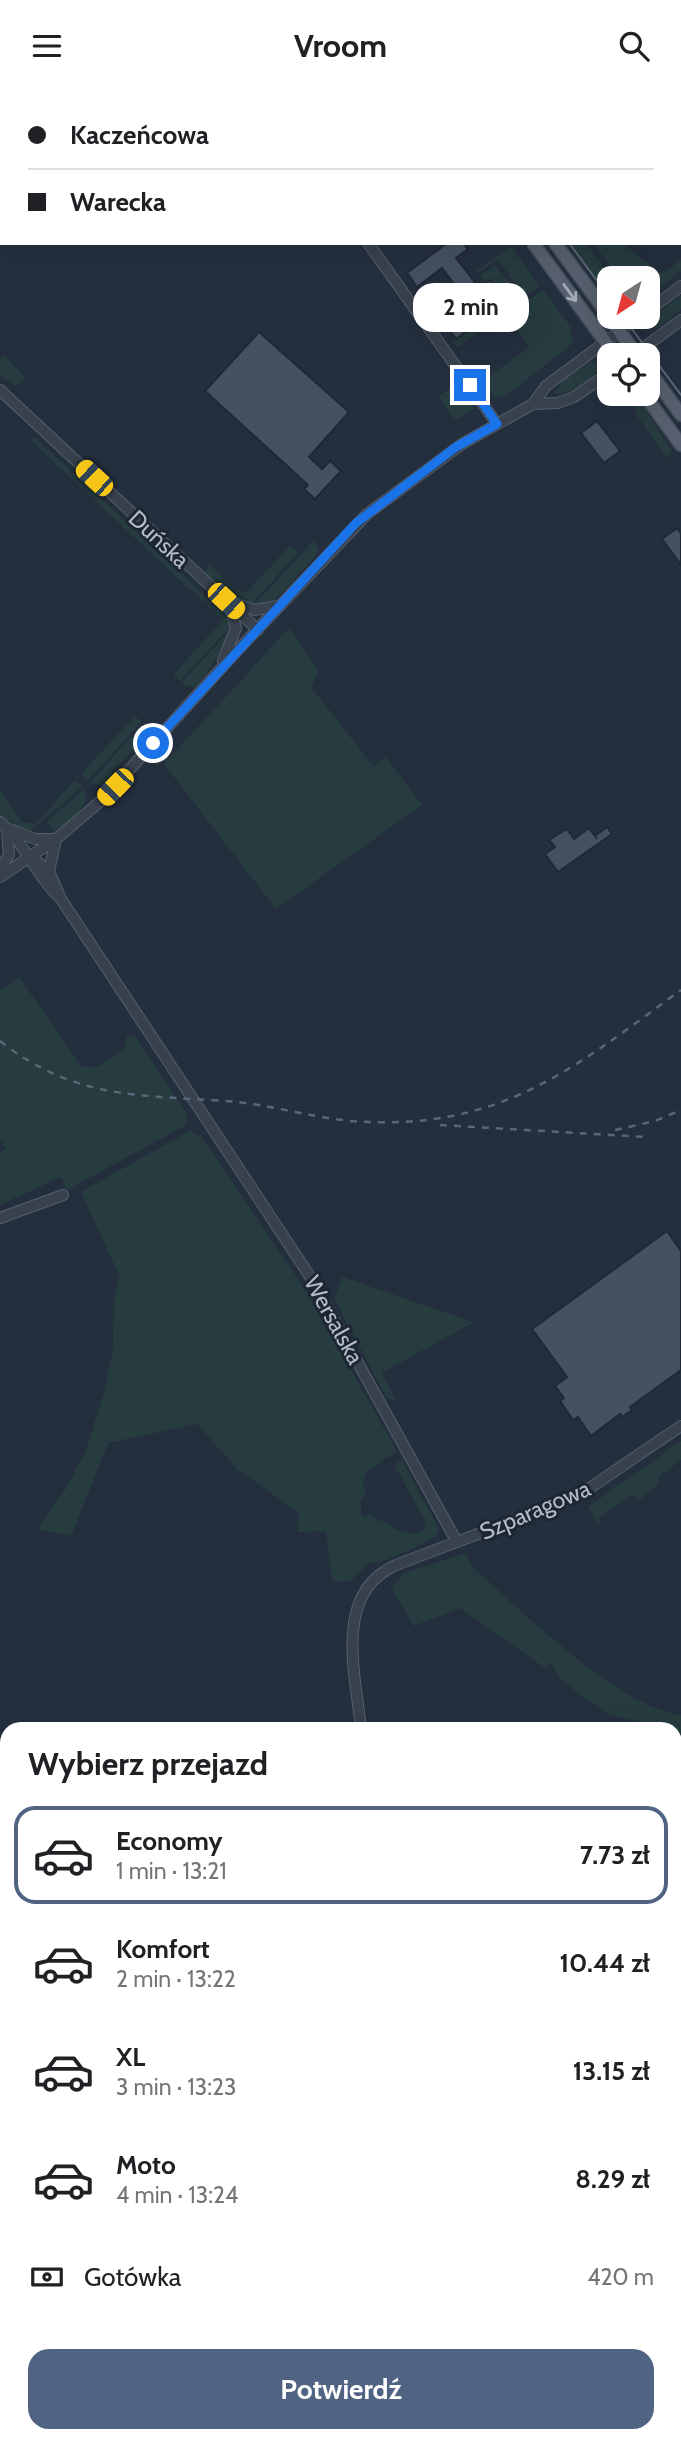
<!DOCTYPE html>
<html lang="pl">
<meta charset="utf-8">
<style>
body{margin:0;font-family:Cabin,sans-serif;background:#f6f6f6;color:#202124;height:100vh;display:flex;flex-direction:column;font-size:26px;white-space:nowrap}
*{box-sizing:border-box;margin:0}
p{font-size:23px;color:#757577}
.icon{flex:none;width:38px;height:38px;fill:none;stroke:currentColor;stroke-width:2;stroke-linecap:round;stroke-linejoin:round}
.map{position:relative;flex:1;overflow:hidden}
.panel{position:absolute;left:0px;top:1631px;width:682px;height:721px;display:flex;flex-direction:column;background:#fff;border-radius:21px 21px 0 0;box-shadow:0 7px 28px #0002}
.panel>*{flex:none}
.guide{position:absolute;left:0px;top:0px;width:682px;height:154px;box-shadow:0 7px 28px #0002;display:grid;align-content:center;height:154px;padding:0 28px;background:#fff}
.needle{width:46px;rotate:216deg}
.buttons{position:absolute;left:597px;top:175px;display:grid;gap:14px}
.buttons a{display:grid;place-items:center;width:63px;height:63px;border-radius:14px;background:#fff;box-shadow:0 7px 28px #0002;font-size:35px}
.end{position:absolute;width:32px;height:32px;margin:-16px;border:9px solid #1a73e8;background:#fff;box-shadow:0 0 0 4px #fff}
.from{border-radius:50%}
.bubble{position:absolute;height:49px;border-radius:21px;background:#fff;box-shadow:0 7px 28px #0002;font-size:23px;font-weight:700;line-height:49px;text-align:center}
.car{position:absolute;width:21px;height:42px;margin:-21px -10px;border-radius:9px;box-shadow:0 0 5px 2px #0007;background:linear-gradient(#f5c518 24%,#345 0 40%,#f5c518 0 76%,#345 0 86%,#f5c518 0)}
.guide b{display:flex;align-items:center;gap:24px;height:66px;font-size:26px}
.guide b+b{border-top:2px solid #e0e0e0}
.guide i{width:18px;height:18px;background:#202124}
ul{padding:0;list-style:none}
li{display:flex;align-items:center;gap:21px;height:98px;margin:0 14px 10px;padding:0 14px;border:4px solid transparent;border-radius:21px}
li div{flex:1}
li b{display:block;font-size:26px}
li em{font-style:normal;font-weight:700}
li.on{border-color:#506383}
li>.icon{width:63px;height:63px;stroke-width:1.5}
h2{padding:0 28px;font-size:32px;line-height:84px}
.pay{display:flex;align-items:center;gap:18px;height:77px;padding:0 28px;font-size:26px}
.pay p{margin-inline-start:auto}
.button{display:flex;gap:14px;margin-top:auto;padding:14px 28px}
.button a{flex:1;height:80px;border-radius:21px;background:#506383;color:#fff;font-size:28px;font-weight:700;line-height:80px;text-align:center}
header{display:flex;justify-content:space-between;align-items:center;height:91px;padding:0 28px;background:#fff;font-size:32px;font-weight:700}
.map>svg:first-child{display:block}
.green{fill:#263c3f}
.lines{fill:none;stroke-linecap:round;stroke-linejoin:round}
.stream{stroke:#394c67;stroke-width:2.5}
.building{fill:#455162;stroke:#1f2835;stroke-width:2}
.minor-casing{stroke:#565f6c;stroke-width:12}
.major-casing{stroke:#414a57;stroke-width:15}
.minor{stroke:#38414e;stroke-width:10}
.major{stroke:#56606e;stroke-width:12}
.tram{stroke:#5a6575;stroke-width:2}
.rail{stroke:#5a6575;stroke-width:2.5;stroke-dasharray:7 7;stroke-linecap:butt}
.oneway{stroke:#a1aab7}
.route{stroke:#1a73e8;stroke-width:9}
.labels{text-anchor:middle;stroke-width:6;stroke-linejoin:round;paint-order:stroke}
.street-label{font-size:23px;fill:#b4bcc9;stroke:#1d2633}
</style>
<header><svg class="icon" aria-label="menu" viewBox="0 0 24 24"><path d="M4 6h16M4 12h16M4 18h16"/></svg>Vroom<svg class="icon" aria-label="search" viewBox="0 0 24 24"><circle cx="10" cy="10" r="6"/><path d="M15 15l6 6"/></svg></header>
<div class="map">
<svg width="681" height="2352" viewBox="0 0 681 2352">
<rect width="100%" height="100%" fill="#242f3e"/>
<!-- green -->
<path class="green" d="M568,152h18l24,33 -1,9 -6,6z
M593,152h30l38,31 20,-14v11l-33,25v-18h-29z
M511,155l29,40 -12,8 -6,-1 -24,-33 -21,13 -1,-2z
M495,174l25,30 -1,6 -4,3 -13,-14 -3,2 -9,-12 -5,3 -5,-7z
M543,199l28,37 1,16 -7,7 -60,46 -10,1 -13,-15 47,-35 -22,-31z
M681,205v13l-24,20 -8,-10z
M506,211l5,6 -53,39 -6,-7z
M4,264l21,23 -10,8 -15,-10v-17z
M593,270l6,9c-12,11 -27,24 -45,24l9,-14z
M459,292l15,20 -1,6 -13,9h-6l-16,-22z
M639,308l32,51 -3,9 -31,-43 -3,-8z
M35,346l194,181 1,9 -50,54 -7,-6 50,-55 -193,-180z
M313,450l6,8 -3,7 -43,46 -21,5z
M290,455l8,7 -49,54 -18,-10 -27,-22 4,-12 28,27 11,2z
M234,535c-10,23 -21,41 -38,60l-7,1 -8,-4z
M289,537l30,43 -8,16 63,80 12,-10 36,48 -146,104 -112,-145z
M135,625l6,6 -53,59 -7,-7z
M131,646l8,7 -28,28 3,3 -12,10 -12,-2z
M75,689l7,7 -54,46 -28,-18v-24l22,31 13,2z
M84,698c9,19 -17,32 -30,43l-7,-10z
M19,886l63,90h15l27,-17 3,-14 9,1 52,79 -2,9 -119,65 -6,-13 -61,28v-52l6,-4 -6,-9v-149z
M190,1040l11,6 9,12 97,143 90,159 -10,7 -5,-1 2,3c-15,8 -26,16 -18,34l-5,6v16l4,2 5,-5 7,9 5,-3c8,10 31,20 42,11l1,-9 -29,-53v-5l6,-3 36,67v6l-9,8 -42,19 -19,4 -18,17 -18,1 -6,-51 -29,1 2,-19 -62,-44 -40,-45 -89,19 -37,93 -34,-7 28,-39 20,-38 20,-62 8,-42 1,-49 5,-24 -38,-83z
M342,1186l132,45 -92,51 13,26 -3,2 -7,-6 -51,-96z
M681,1350v19l-24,18 3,5 -22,18 -6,-7 -34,25 4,7 -3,-1 -11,-18z
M466,1462l6,14c51,44 143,138 209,148v22l-5,-2v-6h-18l-16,-7 -33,-7 -47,-34 -11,-18 -6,5 -85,-60 -46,18 -23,-39 13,-14z"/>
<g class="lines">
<!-- stream -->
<path class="stream" d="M310,2345l6,7"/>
</g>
<!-- building -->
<path class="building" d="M447,152h16l5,6 -12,9 14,18 9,12 11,-8 16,22 -50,37 -16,-22 25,-18 -23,-31 -25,19 -10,-14z
M259,241l90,80 -40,45 13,12 8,-8 11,10 -26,28 -11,-10 4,-4 -103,-94z
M597,330l23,30 -16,12 -23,-30z
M677,437l4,6v31l-19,-26z
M607,736l5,7 -54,38 -13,-18 10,-7 -6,-7 18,-11 7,10 15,-11 8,11 -2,-3z
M667,1140l14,20v119l-51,37 2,3 -10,7 -2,-3 -29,22 -13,-19 -5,3 -13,-19 4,-3 -9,-12 12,-9 -35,-48z"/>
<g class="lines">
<defs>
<path id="minor" d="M368,152l129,181
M648,220l33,-25
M634,264l47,-35
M0,299l258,240
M533,313l13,-18 93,-69
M230,511l25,8 24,-4
M223,570l13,-33 -6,-21
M0,731c25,21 35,52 58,74
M7,737l28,11h21
M31,766l18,14 12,28 250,379 146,264
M49,780l7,-32
M0,781l9,-18 -2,-23
M0,786l56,-38 46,-39 133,-147 132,-139 95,-70 71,-40 25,-1 16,-6 35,-24
M0,1127l63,-23
M361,1638c-5,-54 -29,-136 35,-164l182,-69 103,-70
M0,1948l7,11
M676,2241l5,-2
M676,2334l5,-2
M218,2345l6,7
M573,2345l7,7
M634,2352l17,-7"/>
<path id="major" d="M422,0l1,2
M443,0l2,2
M533,152l82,112
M555,152l54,73
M609,226l28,38
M648,278l33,46
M644,303l37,51
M676,2034l5,-2
M0,2273l7,-3"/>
</defs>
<!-- minor casing -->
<use href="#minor" class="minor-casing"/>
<!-- major casing -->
<use href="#major" class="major-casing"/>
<!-- minor -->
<use href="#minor" class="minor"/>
<!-- major -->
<use href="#major" class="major"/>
<!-- tram -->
<path class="tram" d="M464,0l1,2
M569,152l40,54
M623,226l58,78"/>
<!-- rail -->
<path class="rail" d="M0,950c74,58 138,54 226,60 42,3 83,16 125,20 147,11 219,-50 330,-131
M440,1034l206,12
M615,1039l40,-9 26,-11"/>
</g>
<!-- one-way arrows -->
<defs><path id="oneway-shaft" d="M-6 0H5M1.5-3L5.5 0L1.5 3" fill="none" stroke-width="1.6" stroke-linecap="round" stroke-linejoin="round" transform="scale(1.75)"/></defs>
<use class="oneway" href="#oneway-shaft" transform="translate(570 202) rotate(54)"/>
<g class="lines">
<!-- route -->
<path class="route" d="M153,652l203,-220 100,-76 41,-23 -27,-39"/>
</g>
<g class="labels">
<!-- street labels -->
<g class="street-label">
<text transform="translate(159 448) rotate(43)" y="8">Duńska</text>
<text transform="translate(334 1229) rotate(61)" y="8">Wersalska</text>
<text transform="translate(535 1419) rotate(-23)" y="8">Szparagowa</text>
</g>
</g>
</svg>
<div class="buttons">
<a><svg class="needle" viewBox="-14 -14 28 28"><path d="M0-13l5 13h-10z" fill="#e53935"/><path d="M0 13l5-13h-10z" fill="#757577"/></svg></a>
<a><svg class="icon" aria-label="locate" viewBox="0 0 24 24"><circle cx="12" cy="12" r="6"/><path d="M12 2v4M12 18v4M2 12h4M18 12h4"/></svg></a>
</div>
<i class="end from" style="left:153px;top:652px"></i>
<i class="end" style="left:470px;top:294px"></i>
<div class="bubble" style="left:413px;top:192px;width:116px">2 min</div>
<i class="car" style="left:94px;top:387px;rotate:313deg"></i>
<i class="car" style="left:226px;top:510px;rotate:133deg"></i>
<i class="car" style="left:115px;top:696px;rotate:224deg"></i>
<div class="guide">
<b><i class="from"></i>Kaczeńcowa</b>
<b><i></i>Warecka</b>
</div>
<section class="panel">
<h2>Wybierz przejazd</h2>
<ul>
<li class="on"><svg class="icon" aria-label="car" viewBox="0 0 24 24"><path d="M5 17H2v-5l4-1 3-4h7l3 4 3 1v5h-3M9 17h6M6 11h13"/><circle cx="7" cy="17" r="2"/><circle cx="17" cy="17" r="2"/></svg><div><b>Economy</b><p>1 min · 13:21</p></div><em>7.73 zł</em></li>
<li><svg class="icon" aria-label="car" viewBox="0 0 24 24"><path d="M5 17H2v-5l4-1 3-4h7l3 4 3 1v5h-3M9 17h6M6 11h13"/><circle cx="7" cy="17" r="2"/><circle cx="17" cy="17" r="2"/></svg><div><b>Komfort</b><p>2 min · 13:22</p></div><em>10.44 zł</em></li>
<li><svg class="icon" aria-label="car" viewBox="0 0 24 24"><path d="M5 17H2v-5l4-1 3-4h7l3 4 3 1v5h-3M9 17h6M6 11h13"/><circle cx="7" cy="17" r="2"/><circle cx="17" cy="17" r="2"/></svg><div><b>XL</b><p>3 min · 13:23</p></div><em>13.15 zł</em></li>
<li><svg class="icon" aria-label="car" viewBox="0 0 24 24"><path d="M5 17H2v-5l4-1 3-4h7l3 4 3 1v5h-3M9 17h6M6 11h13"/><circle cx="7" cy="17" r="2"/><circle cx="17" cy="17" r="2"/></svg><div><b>Moto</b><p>4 min · 13:24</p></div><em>8.29 zł</em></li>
</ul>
<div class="pay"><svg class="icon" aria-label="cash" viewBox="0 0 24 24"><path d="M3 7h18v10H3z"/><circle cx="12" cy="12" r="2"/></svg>Gotówka<p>420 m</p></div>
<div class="button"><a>Potwierdź</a></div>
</section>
</div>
